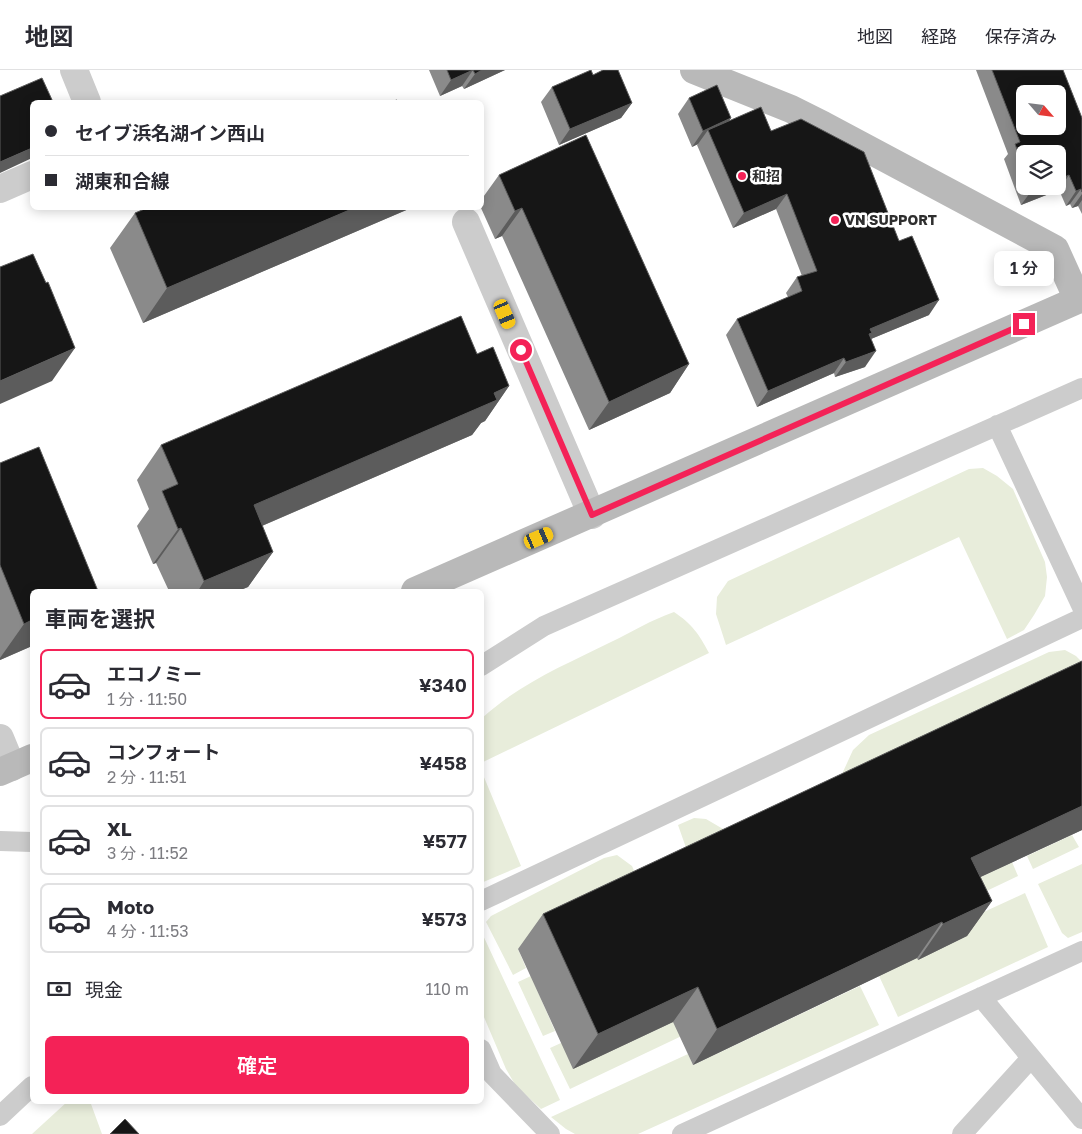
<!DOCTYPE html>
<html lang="ja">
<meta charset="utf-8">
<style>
body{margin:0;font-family:"Golos Text","Noto Sans JP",sans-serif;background:#f7f7f7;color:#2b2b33;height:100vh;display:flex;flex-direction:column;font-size:19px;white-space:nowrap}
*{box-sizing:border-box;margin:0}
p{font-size:16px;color:#7c7c81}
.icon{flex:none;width:28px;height:28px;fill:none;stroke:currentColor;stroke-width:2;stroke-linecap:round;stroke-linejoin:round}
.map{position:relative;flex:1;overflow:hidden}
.details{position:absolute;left:30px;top:519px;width:454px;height:515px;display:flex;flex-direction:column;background:#fff;border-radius:8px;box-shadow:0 2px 12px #0003}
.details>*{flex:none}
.guide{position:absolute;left:30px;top:30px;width:454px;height:110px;border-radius:8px;box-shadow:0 2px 12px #0003;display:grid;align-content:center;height:110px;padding:0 15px;background:#fff}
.needle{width:32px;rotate:118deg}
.tools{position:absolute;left:1016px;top:15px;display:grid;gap:10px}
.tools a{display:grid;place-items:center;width:50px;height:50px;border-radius:8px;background:#fff;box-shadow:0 2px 12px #0003;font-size:25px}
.end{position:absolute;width:22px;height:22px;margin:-11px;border:6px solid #f42257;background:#fff;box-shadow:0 0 0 2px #fff}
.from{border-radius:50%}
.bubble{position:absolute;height:35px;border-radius:8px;background:#fff;box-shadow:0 2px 12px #0003;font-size:16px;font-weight:600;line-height:35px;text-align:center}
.car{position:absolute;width:15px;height:30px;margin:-15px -8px;border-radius:6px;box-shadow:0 0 4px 1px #0007;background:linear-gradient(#f5c518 24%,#345 0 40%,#f5c518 0 76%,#345 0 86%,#f5c518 0)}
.guide b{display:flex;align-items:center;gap:18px;height:48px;font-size:19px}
.guide b+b{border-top:1px solid #e1e1e2}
.guide i{width:12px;height:12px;background:#2b2b33}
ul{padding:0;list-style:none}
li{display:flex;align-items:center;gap:15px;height:70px;margin:0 10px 8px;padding:0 5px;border:2px solid #e1e1e2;border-radius:8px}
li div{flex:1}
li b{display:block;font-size:19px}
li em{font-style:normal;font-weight:600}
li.current{border-color:#f42257}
li>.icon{width:45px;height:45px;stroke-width:1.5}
h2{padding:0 15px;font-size:22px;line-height:60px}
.pay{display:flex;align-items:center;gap:12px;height:55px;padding:0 15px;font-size:19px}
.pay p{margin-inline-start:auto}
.action{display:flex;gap:10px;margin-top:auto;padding:10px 15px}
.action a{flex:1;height:58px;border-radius:8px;background:#f42257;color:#fff;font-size:20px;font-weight:600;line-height:58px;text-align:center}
header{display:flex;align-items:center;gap:30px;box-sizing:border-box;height:70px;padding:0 25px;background:#fff;border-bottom:1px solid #e1e1e2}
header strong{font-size:24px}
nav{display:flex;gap:28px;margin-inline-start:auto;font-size:18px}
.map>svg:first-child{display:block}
.green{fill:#e8eddb}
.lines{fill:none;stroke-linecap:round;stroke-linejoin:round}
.lane{stroke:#ccc;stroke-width:20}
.street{stroke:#ccc;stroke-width:28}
.secondary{stroke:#b9b9b9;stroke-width:28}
.wall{fill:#8a8a8a;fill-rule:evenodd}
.shaded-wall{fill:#5c5c5c}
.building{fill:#161616;stroke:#5c5c5c;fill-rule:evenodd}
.route{stroke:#f42257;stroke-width:6}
.poi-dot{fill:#f42257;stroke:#fff;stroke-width:2}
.labels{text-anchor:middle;stroke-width:5;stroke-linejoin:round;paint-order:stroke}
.poi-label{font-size:14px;font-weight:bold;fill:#2f2f2f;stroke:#fff;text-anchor:start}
</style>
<header>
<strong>地図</strong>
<nav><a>地図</a><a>経路</a><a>保存済み</a></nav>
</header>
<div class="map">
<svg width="1082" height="1064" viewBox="0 0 1082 1064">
<rect width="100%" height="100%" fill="#fff"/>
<!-- green -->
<path class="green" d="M983,398l14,8 16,13 32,73 2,15 -2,19 -11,19 -10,15 -17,9 -48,-102 -233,108 -10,-31 1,-17 11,-16 241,-112z
M674,542c18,12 25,22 35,41l-228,110v-44c39,-36 84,-54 130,-77 21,-10 40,-22 63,-30z
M1065,580l11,6 6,6 -240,112 11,-24 16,-15 180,-83z
M481,700l40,96 -40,17z
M694,748l12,1 29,17 10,-1 15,-9 4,8 -246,115 8,19 -13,7 -27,-53 5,-6 113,-58 13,-3 15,11 8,18 50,-25 -12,-34z
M1072,765l7,12 -46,22 -6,-13z
M1012,792l6,14 -147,70 -7,-14z
M1082,794v68l-14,6 -6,-5 -24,-49z
M1025,823l23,54 -150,70 -25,-54z
M481,861l79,169 -19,9 -25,-23 -10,-17 -25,-59z
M837,876l9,12 -276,131 -20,-41 11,-5z
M531,906l24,55 -12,5 -25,-54z
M860,916l19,39 -241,109h-63l-9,-5 -15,-12 137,-63 5,11z
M68,1031h30l-7,3 11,30h-70z"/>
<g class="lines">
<!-- lane -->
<path class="lane" d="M997,355l85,182
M481,596l63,-40 538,-238
M0,771l32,1
M481,831l601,-283
M981,927l101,122
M481,979l11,25 58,60
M0,1046l32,-30
M682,1064l400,-183
M962,1064l69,-76"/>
<!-- street -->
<path class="street" d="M74,0l13,32
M0,119l32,-14
M466,152l126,293
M0,668l12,29"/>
<!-- secondary -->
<path class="secondary" d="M694,0l97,39 32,16 232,124 23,51
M415,521l667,-293
M0,702l32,-14"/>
</g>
<!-- wall -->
<path class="wall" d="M429,0h76l-41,19 -2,-3 -22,10z
M976,0h87l19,48v96l-4,-8 -6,2 -2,-4 -4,2 -7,-16 -38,15 -17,-46 4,-5zM1025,84l33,32h-33z
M593,5l39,28 -11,15 -62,27 -18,-43 11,-15z
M689,28l40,23 42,10 128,110 30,74 -58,24 -6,28 -30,10 -1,-4 -77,34 -31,-72 11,-16 51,-22 -2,-4 11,-16 5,-1 -26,-67 -43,19 -36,-83 1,-1 -6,3 -14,-33z
M499,105l190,189 -19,29 -81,37 -87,-194 -7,3 -14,-31v-8z
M147,138h264l-268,115 -33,-75 25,-35z
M509,316l-24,35 -4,2 -9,12 -210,91 11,26 -25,35 -10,4h-69l-13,-28 -3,1 -16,-38 12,-17 -12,-29 24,-35z
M0,393l32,128v55l-32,14z
M1082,591v169l-102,47 12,24 -25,35 -49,24 -1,-2 -224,107 -20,-43 -100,47 -55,-120 25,-35z"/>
<!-- shaded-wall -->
<path class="shaded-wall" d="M473,0l-11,16 -22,10 11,-16z
M482,0h23l-41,19 11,-15z
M632,33l-11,15 -62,27 11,-16z
M731,48l-11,16 -12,-4 -10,14 -6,3 11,-16z
M32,78v10l-32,15v-11z
M1069,105l-10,15 -38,15 11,-15 8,-4h18v-6z
M1081,119l-11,15 -4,2 10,-15z
M787,124l-11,15 -43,19 11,-15z
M1082,124v6l-4,6 -6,2z
M354,138h57l-268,115 24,-35z
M522,138l-20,28 -7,3 20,-28z
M939,230l-10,15 -63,26 4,-12z
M75,278l-23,33 -52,23v-23z
M876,281l-11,16 -30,10 11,-15z
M844,288l-10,15 -77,34 11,-16z
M689,294l-19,29 -81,37 20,-28z
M509,316l-24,35 -4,2 -9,12 -243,105 25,-35z
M181,458l-25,35 -3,1 25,-35z
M273,482l-25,35 -10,4h-40l6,-10z
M32,550v26l-32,14v-2l24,-34z
M1082,736v24l-136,63 25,-35z
M992,831l-25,35 -49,24 25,-36z
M942,852l-25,36 -224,107 24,-36z
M698,917l-25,35 -100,47 25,-35z"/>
<!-- building -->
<path class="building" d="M447,0h35l-7,4 -2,-4 -22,10z
M591,0l2,5 10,-5h15l14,33 -62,26 -18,-42z
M992,0h71l19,48v74l-1,-3 -5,2 -7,-16 -11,5v-26h-33v17l-10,-27 5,-2zM1025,24h33v32h-33z
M42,8l11,24h-21v46l-32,14v-66z
M717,15l14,33 -28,13 -14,-33z
M397,30l1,2h-8z
M761,37l10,24 30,-12 63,33 35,89 13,-5 27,64 -69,29 2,4 -3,1 7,17 -30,11 -2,-4 -76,33 -31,-72 65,-28 -5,-14 20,-6 -30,-77 -43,19 -36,-83z
M586,65l103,229 -80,38 -87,-194 -7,3 -16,-36z
M1031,116h9l-8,4z
M147,138h207l-187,80 -32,-75z
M33,184l13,29 2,-1 27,66 -75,33v-114z
M461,246l16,38 16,-7 16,39 -15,7 3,7 -243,105 19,47 -69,29 -23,-53 -3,1 -16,-38 16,-7 -17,-39z
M39,377l59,144h-66v29l-8,4 -24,-59v-102z
M1082,591v145l-111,52 21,43 -49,23 -1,-2 -225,107 -19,-42 -100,47 -55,-120z
M125,1049l14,15h-29z"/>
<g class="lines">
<!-- route -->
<path class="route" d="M521,280l71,165 432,-191"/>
</g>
<!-- markers -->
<g class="poi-dot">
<circle cx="742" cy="106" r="5"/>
<circle cx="835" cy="150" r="5"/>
</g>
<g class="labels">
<!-- poi labels -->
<g class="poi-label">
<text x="752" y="111">和招</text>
<text x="845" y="155">VN SUPPORT</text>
</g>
</g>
</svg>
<div class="tools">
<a><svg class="needle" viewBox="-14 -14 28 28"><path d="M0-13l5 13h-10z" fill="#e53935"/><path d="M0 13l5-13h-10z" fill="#7c7c81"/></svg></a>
<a><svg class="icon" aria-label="layers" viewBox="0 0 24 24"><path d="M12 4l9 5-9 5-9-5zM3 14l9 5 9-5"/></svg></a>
</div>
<i class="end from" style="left:521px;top:280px"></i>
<i class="end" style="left:1024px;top:254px"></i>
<div class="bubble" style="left:994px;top:181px;width:60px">1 分</div>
<i class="car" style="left:505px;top:244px;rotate:157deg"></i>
<i class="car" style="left:539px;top:468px;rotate:67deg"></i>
<div class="guide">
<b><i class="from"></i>セイブ浜名湖イン西山</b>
<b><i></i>湖東和合線</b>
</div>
<section class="details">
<h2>車両を選択</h2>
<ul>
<li class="current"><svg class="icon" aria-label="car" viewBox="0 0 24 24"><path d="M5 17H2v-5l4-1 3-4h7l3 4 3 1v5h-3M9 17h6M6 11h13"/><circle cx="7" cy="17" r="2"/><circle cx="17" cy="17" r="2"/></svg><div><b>エコノミー</b><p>1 分 · 11:50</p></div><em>¥340</em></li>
<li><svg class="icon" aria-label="car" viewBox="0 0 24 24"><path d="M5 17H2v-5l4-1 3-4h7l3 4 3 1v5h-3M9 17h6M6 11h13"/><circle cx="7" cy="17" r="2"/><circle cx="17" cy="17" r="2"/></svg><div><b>コンフォート</b><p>2 分 · 11:51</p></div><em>¥458</em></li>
<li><svg class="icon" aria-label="car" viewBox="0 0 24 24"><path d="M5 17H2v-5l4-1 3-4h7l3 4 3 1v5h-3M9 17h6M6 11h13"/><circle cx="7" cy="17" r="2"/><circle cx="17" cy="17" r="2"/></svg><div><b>XL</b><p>3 分 · 11:52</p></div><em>¥577</em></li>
<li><svg class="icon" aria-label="car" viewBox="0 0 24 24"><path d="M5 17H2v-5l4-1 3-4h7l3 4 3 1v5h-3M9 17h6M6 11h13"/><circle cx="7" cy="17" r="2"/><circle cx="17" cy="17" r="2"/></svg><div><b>Moto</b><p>4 分 · 11:53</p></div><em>¥573</em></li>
</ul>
<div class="pay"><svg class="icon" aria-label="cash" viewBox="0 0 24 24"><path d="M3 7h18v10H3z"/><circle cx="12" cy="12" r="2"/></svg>現金<p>110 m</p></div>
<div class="action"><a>確定</a></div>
</section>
</div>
